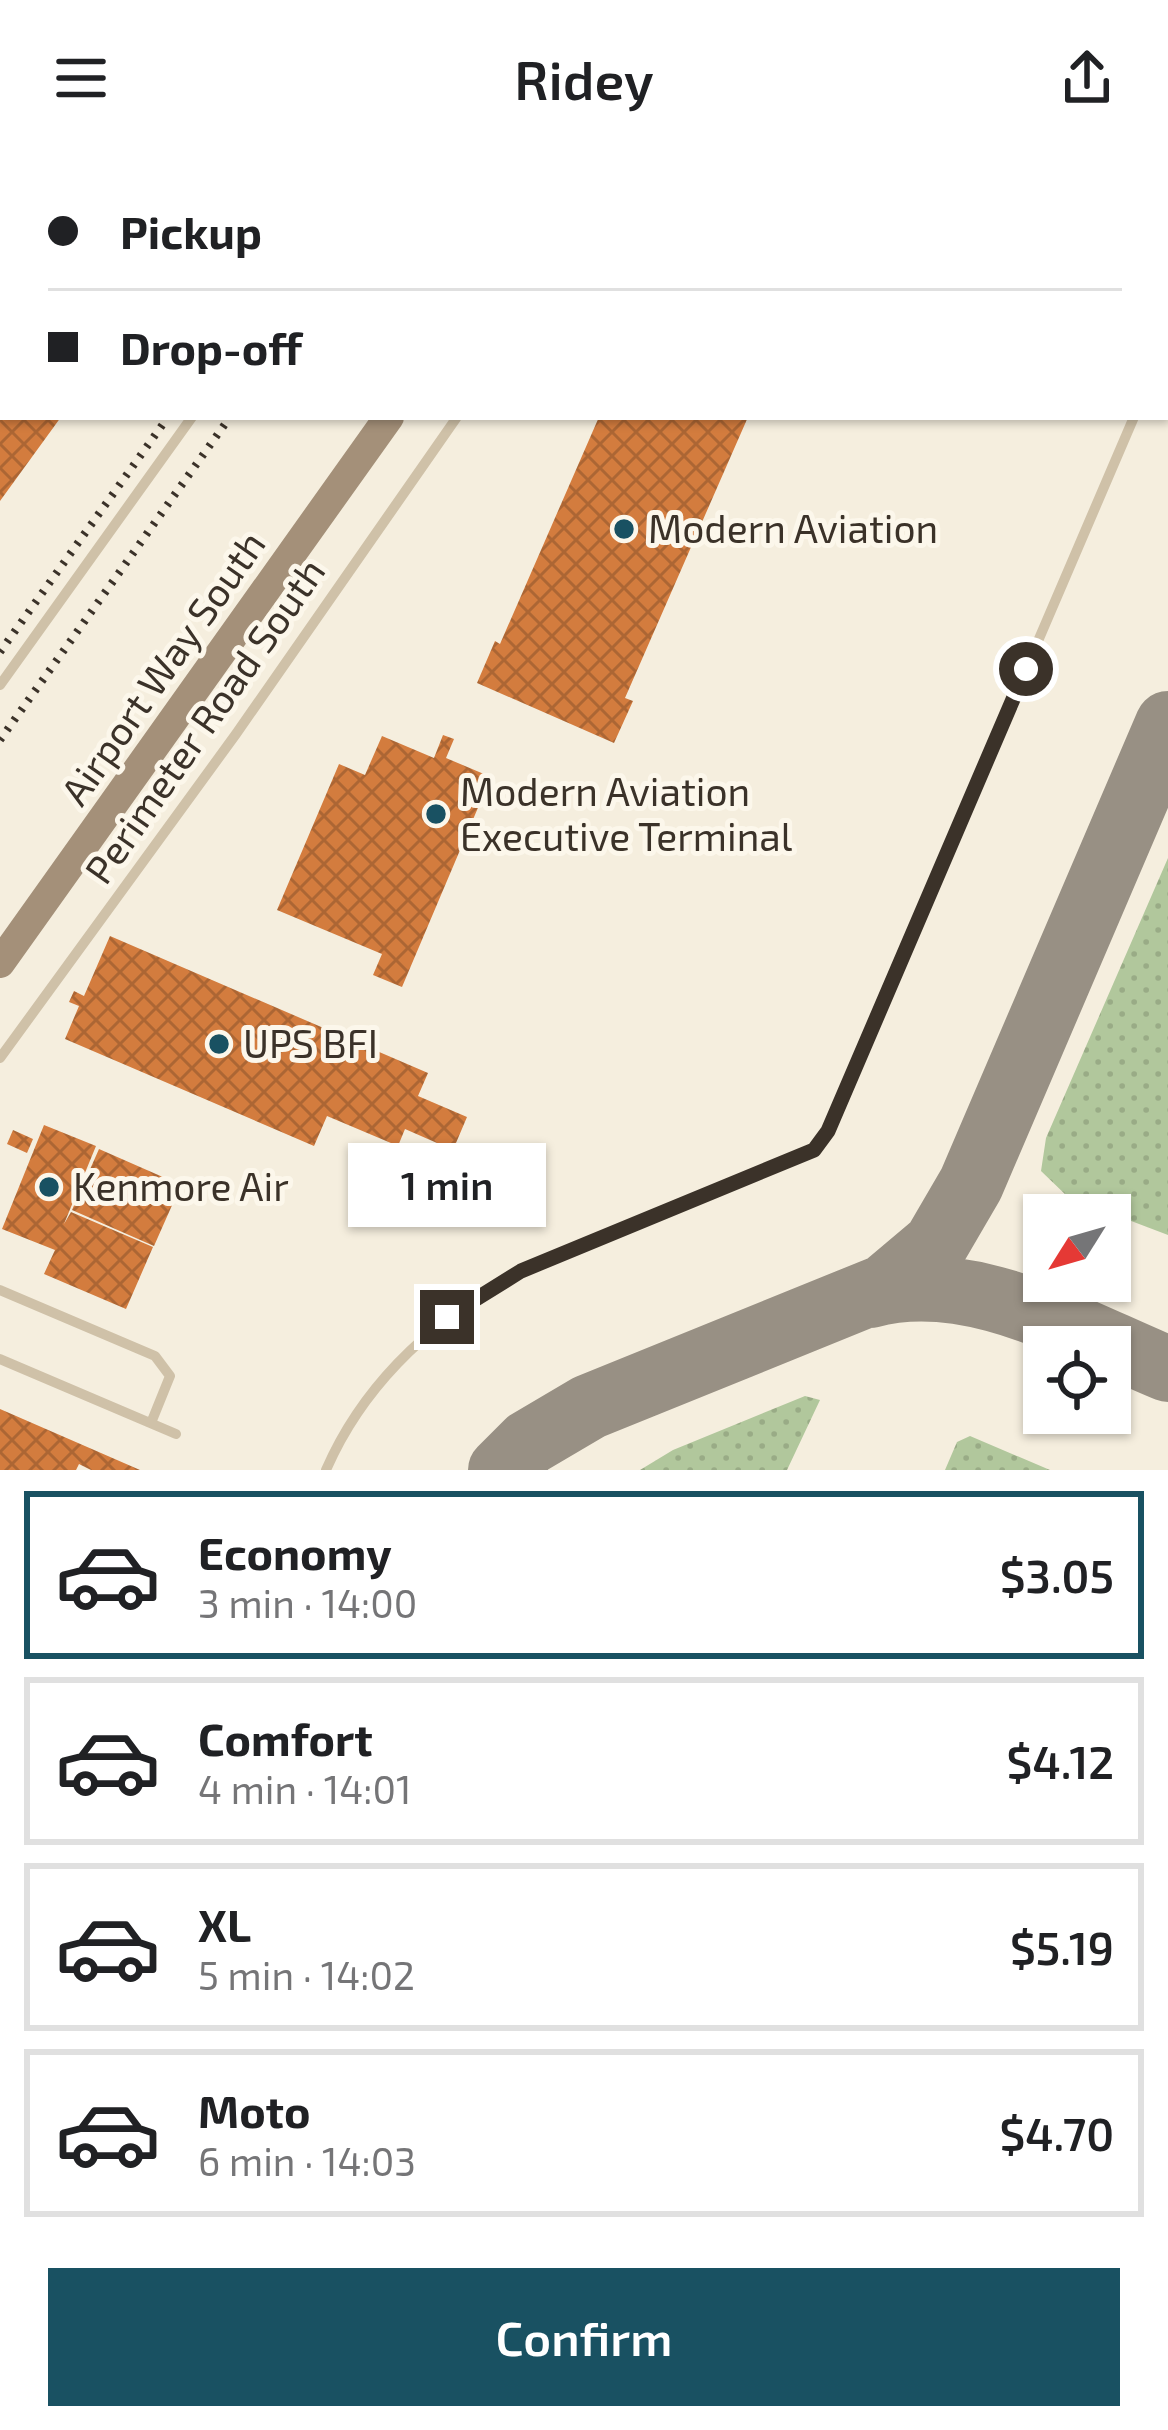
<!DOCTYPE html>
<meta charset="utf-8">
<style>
body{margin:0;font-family:"Exo 2",sans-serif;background:#f6f6f6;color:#202124;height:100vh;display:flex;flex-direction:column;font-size:45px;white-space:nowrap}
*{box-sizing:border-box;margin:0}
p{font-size:39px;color:#757577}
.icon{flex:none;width:66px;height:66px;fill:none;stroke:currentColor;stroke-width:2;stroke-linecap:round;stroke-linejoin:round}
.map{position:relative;height:1314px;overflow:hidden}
.panel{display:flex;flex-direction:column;background:#fff;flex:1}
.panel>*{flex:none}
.guide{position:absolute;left:0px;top:0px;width:1170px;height:264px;box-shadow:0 3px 9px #0004;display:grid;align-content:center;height:264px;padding:0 48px;background:#fff}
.needle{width:78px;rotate:233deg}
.buttons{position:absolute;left:1023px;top:1038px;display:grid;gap:24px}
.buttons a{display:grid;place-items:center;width:108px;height:108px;border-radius:0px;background:#fff;box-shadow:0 3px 9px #0004;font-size:60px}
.end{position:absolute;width:54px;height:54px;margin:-27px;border:15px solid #3b3229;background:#fff;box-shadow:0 0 0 6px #fff}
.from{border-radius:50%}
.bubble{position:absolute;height:84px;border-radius:0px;background:#fff;box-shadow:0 3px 9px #0004;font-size:39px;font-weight:600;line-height:84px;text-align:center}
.guide b{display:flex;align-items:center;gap:42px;height:114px;font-size:45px}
.guide b+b{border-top:3px solid #e0e0e0}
.guide i{width:30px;height:30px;background:#202124}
ul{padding:21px 0 0;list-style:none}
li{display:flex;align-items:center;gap:36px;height:168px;margin:0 24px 18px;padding:0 24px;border:6px solid #e0e0e0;border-radius:0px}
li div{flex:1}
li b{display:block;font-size:45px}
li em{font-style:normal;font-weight:600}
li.selected{border-color:#195162}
li>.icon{width:108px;height:108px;stroke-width:1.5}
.button{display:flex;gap:24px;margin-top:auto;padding:24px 48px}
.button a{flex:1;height:138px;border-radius:0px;background:#195162;color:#fff;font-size:48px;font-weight:600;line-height:138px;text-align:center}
header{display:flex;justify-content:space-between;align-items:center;height:156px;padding:0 48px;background:#fff;font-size:54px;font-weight:600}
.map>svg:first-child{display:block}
.grass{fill:url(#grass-dots)}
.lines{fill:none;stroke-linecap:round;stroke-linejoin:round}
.taxiway{stroke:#989084;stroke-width:66}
.building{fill:url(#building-cross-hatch)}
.service{stroke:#cfc1a8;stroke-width:10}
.secondary{stroke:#a49079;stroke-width:30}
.rail{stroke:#3b3229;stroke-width:8;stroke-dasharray:3 9;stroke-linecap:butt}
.route{stroke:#3b3229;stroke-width:15}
.poi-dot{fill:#195162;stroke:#fcf7eb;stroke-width:4.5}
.labels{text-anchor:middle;stroke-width:10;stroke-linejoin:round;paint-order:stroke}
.poi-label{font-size:39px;fill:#3b3229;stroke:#fcf7eb;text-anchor:start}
.street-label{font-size:39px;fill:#3b3229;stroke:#fcf7eb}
</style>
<header><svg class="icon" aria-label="menu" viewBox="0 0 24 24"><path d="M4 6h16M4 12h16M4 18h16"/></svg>Ridey<svg class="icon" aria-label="share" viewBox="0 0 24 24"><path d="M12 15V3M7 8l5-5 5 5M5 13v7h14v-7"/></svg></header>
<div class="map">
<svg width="1168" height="1314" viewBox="0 0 1168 1314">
<defs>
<pattern id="grass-dots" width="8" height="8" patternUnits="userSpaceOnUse" patternTransform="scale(3)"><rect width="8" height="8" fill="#b1c79c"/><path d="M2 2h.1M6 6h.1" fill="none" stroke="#99ab86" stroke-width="1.8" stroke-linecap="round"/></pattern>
<pattern id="building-cross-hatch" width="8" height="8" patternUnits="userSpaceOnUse" patternTransform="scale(3)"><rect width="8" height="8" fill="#d37c3e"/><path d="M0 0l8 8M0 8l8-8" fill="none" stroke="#ac6634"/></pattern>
</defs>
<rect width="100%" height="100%" fill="#f5eede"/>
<!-- grass -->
<path class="grass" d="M1168,702v377l-100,-38 -27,-26 5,-33z
M805,1240l15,4 -33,70h-147l33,-20z
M970,1280l80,34h-105l12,-28z"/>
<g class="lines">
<!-- taxiway -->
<path class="taxiway" d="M870,1139c102,-27 205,36 298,74
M501,1314l27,-27 61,-36 296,-120 51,-43 35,-60 197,-460"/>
</g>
<!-- building -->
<path class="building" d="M0,261h61l-61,84z
M599,261h149l-123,281 8,3 -19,42 -137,-60 18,-42 5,3z
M443,579l11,4 -8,19 45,19 -89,210 -29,-12 9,-21 -105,-44 62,-146 26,11 17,-39 52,22z
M110,780l318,137 -10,23 49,21 -14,33 -48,-21 -7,17 -71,-30 -13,30 -249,-107 14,-33 -10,-4 5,-11 10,5z
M44,969l52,21 -32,78 7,-12 82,35 -27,62 -82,-35 11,-24 -53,-21z
M13,974l20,9 -6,14 -20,-9z
M99,993l82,36 -27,61 -82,-36z
M0,1253l140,61h-49l-12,-6 -3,6h-76z"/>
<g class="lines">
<!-- service -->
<path class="service" d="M379,3l2,-3
M642,3l2,-3
M1167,184l1,-2
M0,529l192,-268
M0,902l236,-324 221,-317
M0,1134l155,66 15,20 -19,47
M0,1203l176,75
M326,1314c39,-90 111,-153 195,-199l293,-121 14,-19 306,-714"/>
<!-- secondary -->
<path class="secondary" d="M572,3l2,-3
M0,807l389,-546"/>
<!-- rail -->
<path class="rail" d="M351,3l2,-3
M394,3l2,-3
M415,3l2,-3
M0,496l168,-235
M0,584l230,-323"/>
</g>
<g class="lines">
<!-- route -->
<path class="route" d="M447,1161l74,-46 293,-121 14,-19 198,-462"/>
</g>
<!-- markers -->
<g class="poi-dot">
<circle cx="624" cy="373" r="12"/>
<circle cx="436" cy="658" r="12"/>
<circle cx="219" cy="888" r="12"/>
<circle cx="49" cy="1031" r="12"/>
</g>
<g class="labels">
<!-- poi labels -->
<g class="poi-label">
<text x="648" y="387">Modern Aviation</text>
<text x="460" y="650">Modern Aviation<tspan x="460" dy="45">Executive Terminal</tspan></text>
<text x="243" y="902">UPS BFI</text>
<text x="73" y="1045">Kenmore Air</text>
</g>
<!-- street labels -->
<g class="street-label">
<text transform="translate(163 512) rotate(-55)" y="14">Airport Way South</text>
<text transform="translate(205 565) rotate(-55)" y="14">Perimeter Road South</text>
</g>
</g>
</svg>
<div class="buttons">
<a><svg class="needle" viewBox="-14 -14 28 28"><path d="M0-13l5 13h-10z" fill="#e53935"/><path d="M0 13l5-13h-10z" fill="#757577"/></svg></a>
<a><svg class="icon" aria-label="locate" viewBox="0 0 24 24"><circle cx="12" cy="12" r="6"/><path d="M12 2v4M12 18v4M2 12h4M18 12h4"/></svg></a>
</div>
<i class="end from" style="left:1026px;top:513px"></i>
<i class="end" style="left:447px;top:1161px"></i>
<div class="bubble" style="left:348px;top:987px;width:198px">1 min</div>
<div class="guide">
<b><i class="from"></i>Pickup</b>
<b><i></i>Drop-off</b>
</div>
</div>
<section class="panel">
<ul>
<li class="selected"><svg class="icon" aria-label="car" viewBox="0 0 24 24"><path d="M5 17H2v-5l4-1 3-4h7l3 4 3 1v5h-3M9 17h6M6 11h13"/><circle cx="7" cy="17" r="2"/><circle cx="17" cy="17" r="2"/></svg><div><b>Economy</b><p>3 min · 14:00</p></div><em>$3.05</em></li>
<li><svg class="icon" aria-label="car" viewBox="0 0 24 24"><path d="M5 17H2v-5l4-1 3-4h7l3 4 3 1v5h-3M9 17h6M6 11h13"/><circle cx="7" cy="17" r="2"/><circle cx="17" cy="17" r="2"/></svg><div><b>Comfort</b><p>4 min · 14:01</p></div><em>$4.12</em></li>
<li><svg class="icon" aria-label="car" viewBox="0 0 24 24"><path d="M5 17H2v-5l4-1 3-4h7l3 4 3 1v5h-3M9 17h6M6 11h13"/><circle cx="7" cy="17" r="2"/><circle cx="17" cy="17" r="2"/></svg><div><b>XL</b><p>5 min · 14:02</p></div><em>$5.19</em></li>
<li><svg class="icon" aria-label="car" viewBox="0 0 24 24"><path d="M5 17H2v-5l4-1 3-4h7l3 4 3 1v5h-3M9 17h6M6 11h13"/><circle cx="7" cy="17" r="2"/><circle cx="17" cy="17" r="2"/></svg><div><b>Moto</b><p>6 min · 14:03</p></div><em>$4.70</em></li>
</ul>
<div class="button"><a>Confirm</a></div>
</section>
